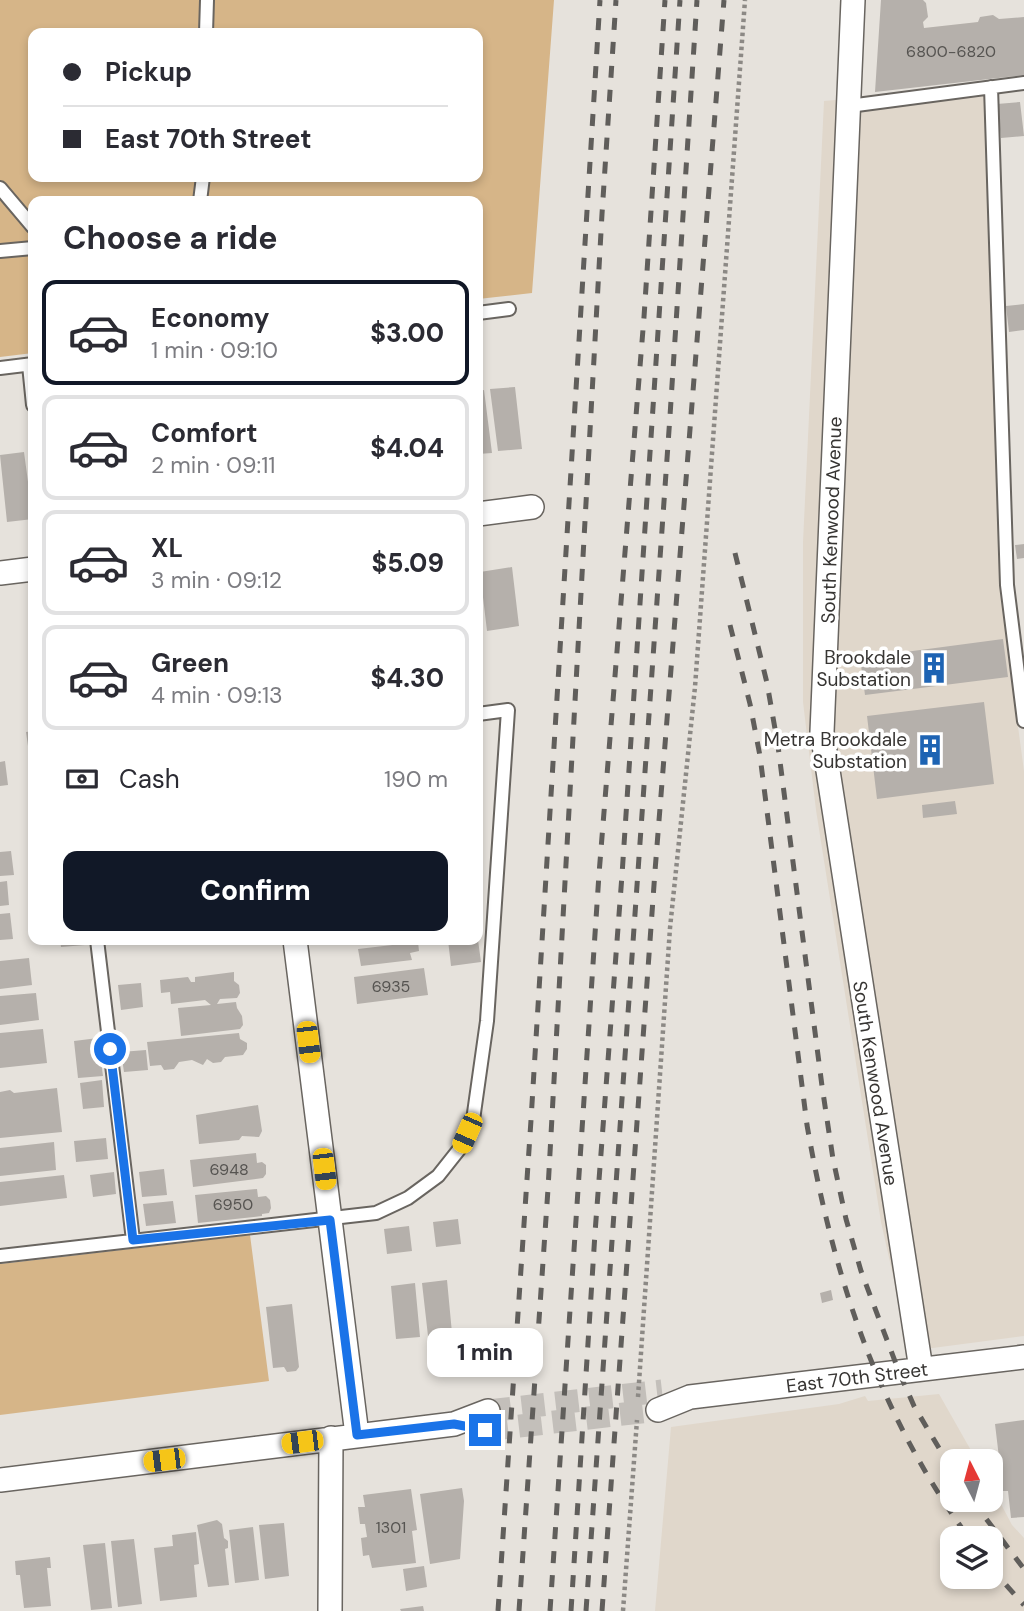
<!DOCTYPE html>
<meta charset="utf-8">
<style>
body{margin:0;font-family:"DM Sans",sans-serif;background:#f7f7f7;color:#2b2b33;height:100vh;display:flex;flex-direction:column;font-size:26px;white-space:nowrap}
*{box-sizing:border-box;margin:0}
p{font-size:23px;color:#7c7c81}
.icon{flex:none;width:38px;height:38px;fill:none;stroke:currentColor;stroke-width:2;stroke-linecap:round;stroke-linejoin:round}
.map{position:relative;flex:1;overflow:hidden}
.side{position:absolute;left:28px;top:196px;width:455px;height:749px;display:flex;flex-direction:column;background:#fff;border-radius:14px;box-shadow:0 4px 10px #0003}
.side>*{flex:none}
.hud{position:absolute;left:28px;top:28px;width:455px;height:154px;border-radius:14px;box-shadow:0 4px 10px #0003;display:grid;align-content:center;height:154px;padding:0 35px;background:#fff}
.needle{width:46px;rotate:354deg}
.controls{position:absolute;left:940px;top:1449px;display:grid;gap:14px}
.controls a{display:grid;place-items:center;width:63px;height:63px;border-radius:14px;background:#fff;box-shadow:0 4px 10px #0003;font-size:35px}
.end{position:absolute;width:32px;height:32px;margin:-16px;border:9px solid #1a73e8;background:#fff;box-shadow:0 0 0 4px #fff}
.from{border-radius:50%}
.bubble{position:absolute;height:49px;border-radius:14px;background:#fff;box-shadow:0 4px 10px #0003;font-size:23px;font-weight:800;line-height:49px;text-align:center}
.car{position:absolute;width:21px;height:42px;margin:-21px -10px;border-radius:9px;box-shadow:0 0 5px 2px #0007;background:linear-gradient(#f5c518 24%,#345 0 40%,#f5c518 0 76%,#345 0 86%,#f5c518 0)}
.hud b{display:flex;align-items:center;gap:24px;height:66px;font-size:26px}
.hud b+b{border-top:2px solid #e1e1e2}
.hud i{width:18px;height:18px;background:#2b2b33}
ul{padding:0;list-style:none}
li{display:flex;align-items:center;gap:21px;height:105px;margin:0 14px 10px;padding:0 21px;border:4px solid #e1e1e2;border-radius:14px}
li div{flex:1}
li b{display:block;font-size:26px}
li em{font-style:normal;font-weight:800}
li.on{border-color:#111827}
li>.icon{width:63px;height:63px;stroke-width:1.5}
h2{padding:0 35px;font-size:32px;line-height:84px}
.pay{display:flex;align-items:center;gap:18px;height:77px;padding:0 35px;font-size:26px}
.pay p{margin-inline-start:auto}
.action{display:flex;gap:14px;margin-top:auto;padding:14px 35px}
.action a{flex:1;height:80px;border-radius:14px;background:#111827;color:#fff;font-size:28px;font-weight:800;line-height:80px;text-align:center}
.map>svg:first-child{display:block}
.built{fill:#e0d7cb;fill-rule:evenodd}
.green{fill:#d6b588;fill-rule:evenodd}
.building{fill:#b5b0ab}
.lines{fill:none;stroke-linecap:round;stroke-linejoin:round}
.street-tunnel{stroke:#c3bfba;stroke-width:23;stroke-dasharray:23 11;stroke-linecap:butt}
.lane-casing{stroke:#696560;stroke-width:16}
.street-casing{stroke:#696560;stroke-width:26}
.path{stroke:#8c8985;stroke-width:4.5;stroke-dasharray:3.5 3.5;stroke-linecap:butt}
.lane{stroke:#fff;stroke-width:12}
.street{stroke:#fff;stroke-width:23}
.rail{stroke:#605e5b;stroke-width:5;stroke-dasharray:12 12;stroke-linecap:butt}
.route{stroke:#1a73e8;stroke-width:9}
.labels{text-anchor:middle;stroke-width:7;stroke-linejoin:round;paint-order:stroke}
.number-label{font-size:16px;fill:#565451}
.street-label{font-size:19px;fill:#373533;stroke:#fff}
.poi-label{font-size:19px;fill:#373533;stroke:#fff;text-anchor:end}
</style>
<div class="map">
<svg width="1024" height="1611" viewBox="0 0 1024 1611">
<rect width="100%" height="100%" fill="#e6e2dc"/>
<!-- built -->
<path class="built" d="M989,86l11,507 24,178v565l-114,15 -29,-129 -65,-412 -13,-108v-160l21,-441z
M939,1394l38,67h-25v39h38l1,-15 21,40 12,13v73h-369l16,-184 168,-23 26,-8 3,5zM952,1538h38v39h-38z"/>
<!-- green -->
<path class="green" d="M0,0h554l-22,293 -54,6v-98h-445v152l-33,4zM33,33h445v144h-445z
M250,1235l19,146 -269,34v-151z"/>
<!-- building -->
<path class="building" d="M881,0h42l3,3 2,14 -5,5 1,6 54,-6 2,-5 13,-2 6,4 25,-2v58l-149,17z
M1020,102l4,34 -23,2 -4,-34z
M1024,304v26l-15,2 -3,-26z
M515,387l7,62 -24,2 -8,-62z
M484,390l8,63 -14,1v-63z
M24,452l9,67 -26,3 -7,-67z
M1024,544v14l-7,1 -2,-14z
M512,567l7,59 -32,5 -7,-59z
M478,615h1l2,17h-3z
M1003,639l5,38 -143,18 -5,-37z
M984,702l10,82 -117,15 -10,-83z
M33,731v22h-4l-3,-21z
M5,761l3,24 -8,1v-24z
M955,801l2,13 -34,4 -1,-13z
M11,851l3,24 -14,1v-24z
M7,881l2,24 -9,1v-24z
M10,913l3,26 -13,1v-26z
M60,940h25v5l-24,2z
M190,940h40v2l-39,3z
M448,940h30l3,22 -30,4z
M418,942l1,9 -9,2 2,7 -51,6 -3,-17z
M29,958l3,27 -32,4v-28z
M424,968l4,27 -71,9 -3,-27z
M234,972v9l5,4 1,8 -3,5 -17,1 -3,5 19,-2 1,6 5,8 1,9 -3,4 -59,7 -3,-28 33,-3 -6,-5 -34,4 -1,-12 -9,1 -1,-13 28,-3 3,5h4v-5z
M141,983l2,24 -22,3 -3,-25z
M36,993l3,27 -39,5v-29z
M43,1029l4,34 -47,5v-35z
M239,1033l1,6 7,4v6l-4,6 -18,2 -4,5 -8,1 -6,-4 -4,6 -11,-5 -13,2 -5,7 -10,1 -3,-5 -11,1 -3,-24z
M98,1038l5,38 -25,2 -4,-37z
M146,1050l2,20 -24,2 -3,-20z
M102,1080l2,27 -21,2 -3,-26z
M57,1088l5,44 -62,6v-46l10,-2 4,3z
M258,1105l4,26 -3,6 -17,-1 -3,4 -40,4 -3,-29z
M106,1138l2,21 -32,3 -2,-21z
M54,1142l2,28 -56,6v-28z
M256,1153l1,10 5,-1 4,3v9l-3,4 -70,9 -3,-27z
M164,1169l3,26 -25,2 -3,-25z
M114,1172l2,22 -23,3 -3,-22z
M64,1175l3,23 -67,8v-24z
M257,1189l1,8 8,-1 4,4 1,8 -2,5 -7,1v2l-64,7 -3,-28z
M173,1201l3,22 -30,3 -3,-22z
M458,1219l3,25 -25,3 -3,-25z
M409,1226l3,25 -25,3 -3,-25z
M447,1280l5,53 -24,3 -6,-53z
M415,1283l5,54 -24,2 -5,-53z
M831,1290l2,10 -11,3 -2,-10z
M292,1304l7,63 -3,4 -9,1 -3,-5 -11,1 -7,-61z
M1024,1420v97l-13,1 -3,-27h-5l-8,-67z
M462,1488l2,13 -4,58 -30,5 -10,-70z
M411,1489l6,41 -5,1 4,32 -44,5 -3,-13 -6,1 -2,-18 6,-1 -2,-13h-5l-2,-17h7l-2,-12z
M217,1520l5,4 2,14 4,3v7l-3,1 4,36 -21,2 -11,-62z
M284,1523l5,53 -24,3 -6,-54z
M253,1527l6,53 -24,3 -6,-53z
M196,1532l3,32 -5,1 3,32 -37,4 -6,-53 19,-2 -1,-11z
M134,1539l8,65 -24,3 -7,-66z
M105,1543l7,65 -21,2 -8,-65z
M50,1557l1,11h-4l4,38 -27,2 -4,-33h-4l-1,-14z
M424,1566l3,21 -21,4 -3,-22z
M423,1606l1,5h-23l-1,-2z"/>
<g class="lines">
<!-- street-tunnel -->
<path class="street-tunnel" d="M488,1411l174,-20
M485,1430l173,-20"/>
<defs>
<path id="lane" d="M206,33l1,-33
M991,87l16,498 17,136
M849,106l175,-23
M0,188l33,39
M200,201l3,-24
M0,251l33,-3
M478,313l31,-4
M29,365l4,40
M0,368l33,-4
M97,940l36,300
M0,1256l376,-43 32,-15 30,-22 23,-29 12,-27 14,-99 21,-311 -30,4"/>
<path id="street" d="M853,0l-31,732 99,637
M478,514l54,-7
M0,573l33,-4
M295,940l62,495
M658,1410l32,-13 334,-40
M0,1480l454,-56 34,-13
M330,1611l1,-173"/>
</defs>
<!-- lane casing -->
<use href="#lane" class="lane-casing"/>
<!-- street casing -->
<use href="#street" class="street-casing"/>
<!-- path -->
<path class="path" d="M638,1397l32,-469 25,-241 50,-687
M623,1611l14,-191"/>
<!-- lane -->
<use href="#lane" class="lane"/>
<!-- street -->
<use href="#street" class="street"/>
<!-- rail -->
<path class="rail" d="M735,553l32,130 11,63 44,340 11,73 13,60 15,52 38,101 15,34 38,64
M730,625l20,79 10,52 47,369c26,150 71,289 162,413
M972,1500l52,69
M990,1567l34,38
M498,1611l33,-491 69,-1120
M519,1611l29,-422 54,-975 14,-214
M550,1611l49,-737 45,-557 21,-317
M571,1611l24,-378 27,-358 58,-875
M586,1611l84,-1195 27,-416
M602,1611l53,-740 69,-871"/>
</g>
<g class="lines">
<!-- route -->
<path class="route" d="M110,1049l23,191 197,-20 27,215 97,-11 31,6"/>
</g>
<!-- icons -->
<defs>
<symbol id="building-bare" viewBox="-9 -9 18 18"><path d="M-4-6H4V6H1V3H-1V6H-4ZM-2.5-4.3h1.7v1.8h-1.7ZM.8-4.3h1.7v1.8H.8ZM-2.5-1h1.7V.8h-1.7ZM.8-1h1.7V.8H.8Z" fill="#1d63b3" stroke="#fff" stroke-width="2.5" paint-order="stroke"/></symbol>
</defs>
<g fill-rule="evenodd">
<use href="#building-bare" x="912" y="646" width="44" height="44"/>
<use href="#building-bare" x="908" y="728" width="44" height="44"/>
</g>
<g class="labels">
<!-- number labels -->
<g class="number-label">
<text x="951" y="57">6800-6820</text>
<text x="391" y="992">6935</text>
<text x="229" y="1175">6948</text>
<text x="233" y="1210">6950</text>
<text x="391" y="1533">1301</text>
</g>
<!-- street labels -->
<g class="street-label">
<text transform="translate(831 520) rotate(-88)" y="7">South Kenwood Avenue</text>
<text transform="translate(876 1083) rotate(81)" y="7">South Kenwood Avenue</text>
<text transform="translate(857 1377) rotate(-7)" y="7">East 70th Street</text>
</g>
<!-- poi labels -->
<g class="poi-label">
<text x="911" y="664">Brookdale<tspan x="911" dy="22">Substation</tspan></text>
<text x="907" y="746">Metra Brookdale<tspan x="907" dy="22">Substation</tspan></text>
</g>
</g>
</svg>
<div class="controls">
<a><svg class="needle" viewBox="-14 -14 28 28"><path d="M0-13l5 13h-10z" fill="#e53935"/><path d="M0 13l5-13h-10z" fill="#7c7c81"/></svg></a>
<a><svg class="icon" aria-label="layers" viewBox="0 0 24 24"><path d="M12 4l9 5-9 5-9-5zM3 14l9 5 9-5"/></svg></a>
</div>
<i class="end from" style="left:110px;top:1049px"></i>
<i class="end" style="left:485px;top:1430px"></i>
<div class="bubble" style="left:427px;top:1328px;width:116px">1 min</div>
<i class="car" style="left:308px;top:1042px;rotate:173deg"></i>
<i class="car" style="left:467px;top:1133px;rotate:204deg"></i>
<i class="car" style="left:324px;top:1169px;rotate:173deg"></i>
<i class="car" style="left:302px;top:1442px;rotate:263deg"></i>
<i class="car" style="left:164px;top:1460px;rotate:263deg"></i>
<div class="hud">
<b><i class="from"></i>Pickup</b>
<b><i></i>East 70th Street</b>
</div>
<section class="side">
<h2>Choose a ride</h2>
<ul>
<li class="on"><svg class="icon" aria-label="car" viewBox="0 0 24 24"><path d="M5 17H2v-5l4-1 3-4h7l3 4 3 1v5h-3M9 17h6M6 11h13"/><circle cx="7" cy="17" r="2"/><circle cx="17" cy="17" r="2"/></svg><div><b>Economy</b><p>1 min · 09:10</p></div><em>$3.00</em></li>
<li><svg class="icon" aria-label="car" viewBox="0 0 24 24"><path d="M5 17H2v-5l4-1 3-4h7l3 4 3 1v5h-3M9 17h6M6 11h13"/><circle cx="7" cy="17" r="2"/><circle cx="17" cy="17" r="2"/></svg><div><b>Comfort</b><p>2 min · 09:11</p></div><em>$4.04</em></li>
<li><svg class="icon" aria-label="car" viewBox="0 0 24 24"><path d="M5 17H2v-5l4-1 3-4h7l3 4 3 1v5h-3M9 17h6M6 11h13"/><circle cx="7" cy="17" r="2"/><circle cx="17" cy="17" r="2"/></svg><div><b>XL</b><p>3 min · 09:12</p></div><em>$5.09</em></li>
<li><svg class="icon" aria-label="car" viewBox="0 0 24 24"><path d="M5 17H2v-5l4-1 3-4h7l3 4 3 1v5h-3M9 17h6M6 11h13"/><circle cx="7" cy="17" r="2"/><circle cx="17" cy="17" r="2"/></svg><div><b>Green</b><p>4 min · 09:13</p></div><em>$4.30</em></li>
</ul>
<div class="pay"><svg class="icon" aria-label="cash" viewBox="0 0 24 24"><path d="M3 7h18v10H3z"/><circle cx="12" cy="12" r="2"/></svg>Cash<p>190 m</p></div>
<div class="action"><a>Confirm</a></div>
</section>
</div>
